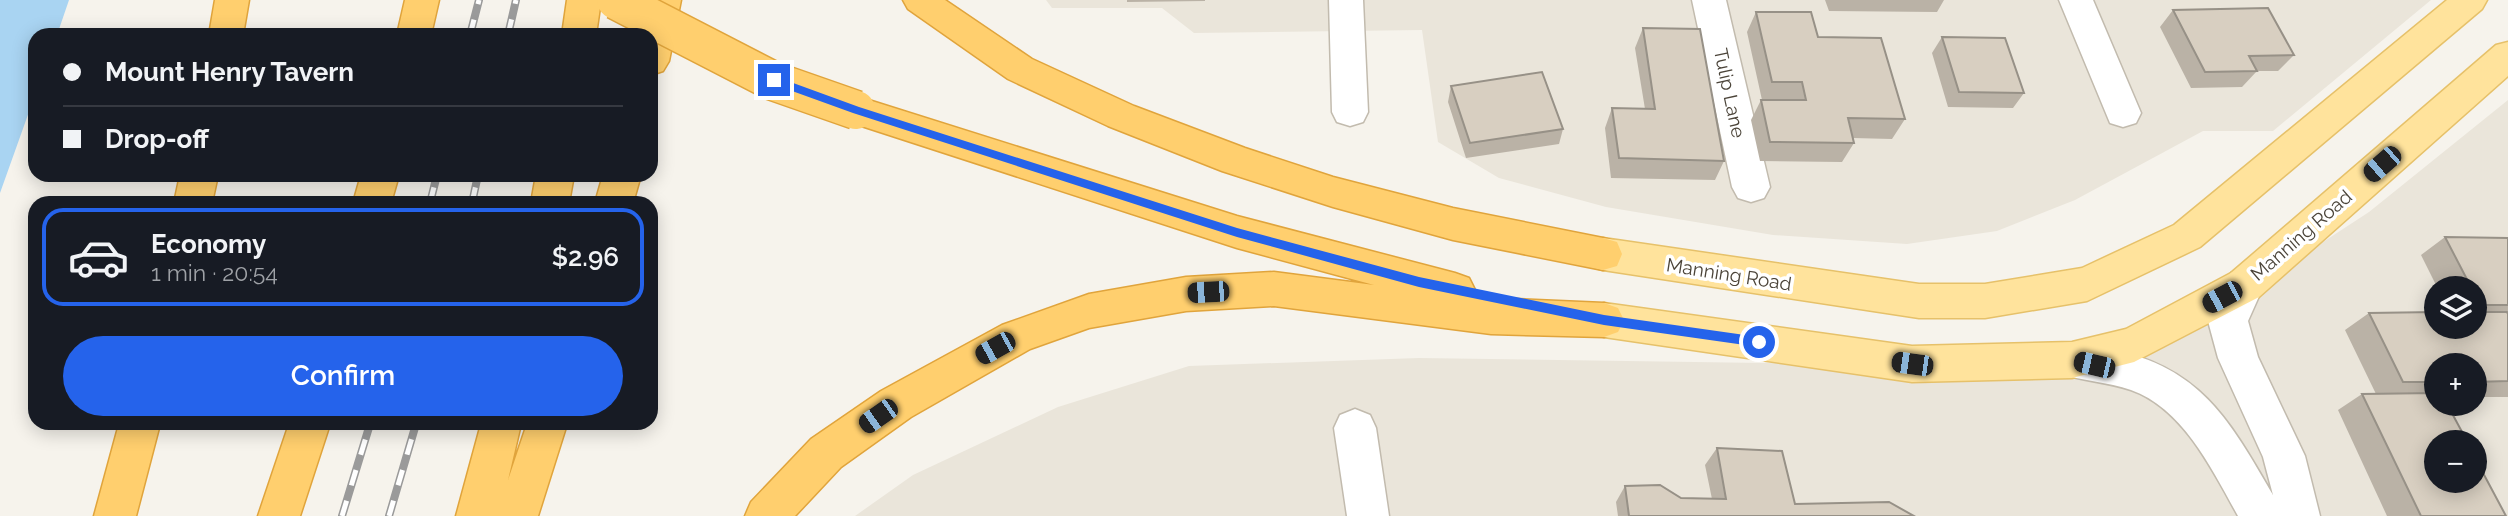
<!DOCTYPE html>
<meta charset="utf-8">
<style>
body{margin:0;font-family:Raleway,sans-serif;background:#242831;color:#f1f3f6;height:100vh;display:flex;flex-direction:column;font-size:26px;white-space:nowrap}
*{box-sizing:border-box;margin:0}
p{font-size:23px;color:#9ea1a6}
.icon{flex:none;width:38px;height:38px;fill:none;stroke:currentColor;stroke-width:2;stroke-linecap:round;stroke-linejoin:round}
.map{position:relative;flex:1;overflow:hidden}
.details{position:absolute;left:28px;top:196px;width:630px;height:234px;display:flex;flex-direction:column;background:#171b24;border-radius:21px;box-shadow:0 4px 18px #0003}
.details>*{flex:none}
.hud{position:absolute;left:28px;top:28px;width:630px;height:154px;border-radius:21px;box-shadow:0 4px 18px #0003;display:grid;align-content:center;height:154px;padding:0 35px;background:#171b24}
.controls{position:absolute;left:2424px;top:276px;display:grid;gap:14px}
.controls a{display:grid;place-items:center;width:63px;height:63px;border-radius:50%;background:#171b24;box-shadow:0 4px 18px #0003;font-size:35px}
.end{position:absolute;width:32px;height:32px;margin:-16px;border:9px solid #2563eb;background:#fff;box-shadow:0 0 0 4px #fff}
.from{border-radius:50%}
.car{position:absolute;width:21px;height:42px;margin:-21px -10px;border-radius:9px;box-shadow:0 0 5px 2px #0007;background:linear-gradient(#222 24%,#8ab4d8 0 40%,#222 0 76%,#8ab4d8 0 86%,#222 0)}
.hud b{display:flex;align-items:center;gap:24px;height:66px;font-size:26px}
.hud b+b{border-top:2px solid #363941}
.hud i{width:18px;height:18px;background:#f1f3f6}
ul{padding:12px 0 0;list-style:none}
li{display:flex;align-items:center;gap:21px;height:98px;margin:0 14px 10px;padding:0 21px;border:4px solid transparent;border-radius:21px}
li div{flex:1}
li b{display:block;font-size:26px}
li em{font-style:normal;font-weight:600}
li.on{border-color:#2563eb}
li>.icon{width:63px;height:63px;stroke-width:1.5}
.primary-button{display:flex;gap:14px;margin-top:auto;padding:14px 35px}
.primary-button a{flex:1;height:80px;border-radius:42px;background:#2563eb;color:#fff;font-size:28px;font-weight:600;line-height:80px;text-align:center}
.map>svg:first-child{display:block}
.residential{fill:#eae5da;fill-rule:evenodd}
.water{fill:#a9d4f2}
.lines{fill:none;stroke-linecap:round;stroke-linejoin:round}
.minor-casing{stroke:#c2bbae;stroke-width:3}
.major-casing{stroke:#e6c16a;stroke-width:3}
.highway-casing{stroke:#e0a43c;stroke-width:3}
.minor{fill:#fff;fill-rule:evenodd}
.major{fill:#ffe39c;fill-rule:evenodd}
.highway{fill:#ffcf6e;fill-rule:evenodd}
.rail-casing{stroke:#9a9a9a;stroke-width:8}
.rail{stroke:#fff;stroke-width:5;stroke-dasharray:16;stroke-linecap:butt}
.highway-bridge-casing{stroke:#e0a43c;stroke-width:41;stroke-linecap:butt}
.highway-bridge{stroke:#ffcf6e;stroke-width:38}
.wall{fill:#bab2a6}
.building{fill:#d8cfc1;stroke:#979187;stroke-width:2}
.route{fill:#2563eb}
.labels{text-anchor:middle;stroke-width:7;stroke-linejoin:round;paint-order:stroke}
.street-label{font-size:19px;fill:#4b4439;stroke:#fff}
</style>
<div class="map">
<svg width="2508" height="516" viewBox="0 0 2508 516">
<rect width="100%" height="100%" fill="#f6f3ec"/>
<!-- residential -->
<path class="residential" d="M1046,0h1385l-158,131h-70l-128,69 -78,31 -90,13 -134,-9 -167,-28 -107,-29 -61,-36 -16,-112 -228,3 -32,-25h-110z
M2508,100v416h-1653l58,-41 145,-68 131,-41 230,-8 490,7 255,-19 205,-134zM2436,289h38v38h-38zM2436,366h38v38h-38zM2436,443h38v38h-38z"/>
<!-- water -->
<path class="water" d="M0,0h69l-12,35h-22v60l-35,98z"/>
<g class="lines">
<defs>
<path id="minor" d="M1329,0h34l5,112 -5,10 -13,4 -13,-4 -5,-10z
M1692,0h34l44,187 -6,11 -13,4 -13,-4 -6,-11z
M2059,0h34l48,113 -5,10 -13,4 -13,-4z
M2245,268l14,5 5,12 -16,36 10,36 47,99 15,60h-82c-25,-45 -55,-108 -107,-126 -23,-8 -49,-9 -73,-17l-6,-13 6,-13c18,-6 34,-1 52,2 91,18 120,72 163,146l-10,-38 -45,-99 -10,-37 23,-48z
M1355,409l15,6 6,13 13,88h-42l-13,-88 6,-13z"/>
<path id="major" d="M2447,0h40l-5,9 -282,238 -113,54 -102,17h-66l-316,-48 -14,-4 -5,-12 5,-12 14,-4 316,46h66l97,-16 92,-43z
M2508,42v34l-249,221 -125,65 -62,16 -160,4 -308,-45 -14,-5 -6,-12 6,-12 14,-5 308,43 160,-4 54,-13 105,-56 265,-228z"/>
<path id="highway" d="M215,0h34l-6,35h-34z
M405,0h34l-8,35h-34z
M567,0h34l-5,35h-34z
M647,0h34l-12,61 -6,10 -12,4v-40h-12z
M903,0h42l87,59 102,47 111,42 88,29 120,31 150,30 14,4 5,12 -5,12 -14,4 -150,-30 -120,-33 -111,-36 -114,-45 -100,-47 -100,-70z
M856,96l381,120 218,57 14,5 6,12 -4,7 133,6 14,5 6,12 -6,12 -14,5 -113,-3 -217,-28 -88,5 -97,17 -59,21 -119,68 -70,50 -46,49h-50l6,-14 60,-63 70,-48 121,-66 87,-31 97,-17 88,-5 100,13 -137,-37 -394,-128 -5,-10 5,-10z
M180,175h38l-6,28h-38z
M361,175h38l-8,28h-38z
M536,175h38l-5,28h-38z
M603,175h38l-8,28h-38z
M119,424h41l-24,92h-42z
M289,424h41l-30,92h-42z
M481,424h40l-13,56 19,-56h40l-29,92h-82z"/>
</defs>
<!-- minor casing -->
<use href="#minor" class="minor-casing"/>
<!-- major casing -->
<use href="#major" class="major-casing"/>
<!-- highway casing -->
<use href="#highway" class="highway-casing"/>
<!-- minor -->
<use href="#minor" class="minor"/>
<!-- major -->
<use href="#major" class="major"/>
<!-- highway -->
<use href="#highway" class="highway"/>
<defs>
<path id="rail" d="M470,35l9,-35
M508,35l8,-35
M430,203l7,-28
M472,203l6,-28
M342,516l28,-92
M389,516l27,-92"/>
</defs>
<!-- rail casing -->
<use href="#rail" class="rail-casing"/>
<!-- rail -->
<use href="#rail" class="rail"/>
<defs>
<path id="highway-bridge" d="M616,0l157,81 83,29"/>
</defs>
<!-- highway-bridge casing -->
<use href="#highway-bridge" class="highway-bridge-casing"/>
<!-- highway-bridge -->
<use href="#highway-bridge" class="highway-bridge"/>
</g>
<!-- wall -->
<path class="wall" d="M1127,0h78v1l-78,1z
M1825,0h119l-7,12 -108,-1z
M2173,10l121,45 -16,16h-21l-15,16 -51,1 -31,-61z
M1756,12l62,25 87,82 -13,20 -39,-1 1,5 -12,19 -82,-1 -9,-41 10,-20h1l-15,-68z
M1643,28l81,133 -9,19 -104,-2 -6,-50 7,-20 33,1 -10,-61z
M1942,37l82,56 -11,15 -65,-1 -16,-54z
M1451,86l112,43 -4,15 -93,14 -18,-56z
M2445,237l63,1v159h-34v-31h-38v38l70,112h-119l-49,-106 24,-16h14l-31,-64 24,-17 105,14v-38h-36l-17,-34z
M1717,448l78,56 119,12h-296l-2,-14 9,-16 56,12 31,1 -7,-34z"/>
<!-- building -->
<path class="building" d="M2268,8l26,47 -45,1 8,15 -52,1 -32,-62z
M1756,12h55l7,25 63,1 24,81 -57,-1 6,25 -84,-1 -9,-42h45l-4,-18h-30z
M1643,28l57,1 24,132 -105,-3 -7,-50 43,1z
M1942,37l63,1 19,55 -65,-1z
M1542,72l21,57 -93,14 -19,-57z
M2445,237l63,1v67h-27l-7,-12v-4h-2z
M2436,312v15h38v-15h33l1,2v67l-34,1v-16h-38v16h-33l-34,-69z
M2436,393v11h11l21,39h-32v38h38v-25l32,60h-85l-59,-122z
M1717,448l65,3 13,53 94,-2 25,14h-285l-4,-30 35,-1 21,13 45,1z"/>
<!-- route -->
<path class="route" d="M774,76l85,31 378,121 182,49 185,38 155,22 6,5 -6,5 -155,-22 -185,-38 -182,-50 -384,-124 -83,-30 -2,-3z"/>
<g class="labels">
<!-- street labels -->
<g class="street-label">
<text transform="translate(1730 93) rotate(78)" y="7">Tulip Lane</text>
<text transform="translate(2301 235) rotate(-41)" y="7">Manning Road</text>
<text transform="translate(1729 274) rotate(9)" y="7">Manning Road</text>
</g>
</g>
</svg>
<div class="controls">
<a><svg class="icon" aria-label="layers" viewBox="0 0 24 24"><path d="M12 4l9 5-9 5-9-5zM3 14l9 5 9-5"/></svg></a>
<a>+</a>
<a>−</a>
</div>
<i class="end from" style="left:1759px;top:342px"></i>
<i class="end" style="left:774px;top:80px"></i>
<i class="car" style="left:2382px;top:164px;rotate:229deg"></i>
<i class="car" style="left:1208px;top:292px;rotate:267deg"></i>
<i class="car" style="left:2222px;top:297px;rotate:242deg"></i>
<i class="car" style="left:995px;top:348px;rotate:241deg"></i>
<i class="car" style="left:1912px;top:364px;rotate:278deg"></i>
<i class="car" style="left:2094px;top:365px;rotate:283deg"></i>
<i class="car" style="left:878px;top:416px;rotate:235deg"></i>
<div class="hud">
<b><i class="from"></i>Mount Henry Tavern</b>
<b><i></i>Drop-off</b>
</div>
<section class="details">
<ul>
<li class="on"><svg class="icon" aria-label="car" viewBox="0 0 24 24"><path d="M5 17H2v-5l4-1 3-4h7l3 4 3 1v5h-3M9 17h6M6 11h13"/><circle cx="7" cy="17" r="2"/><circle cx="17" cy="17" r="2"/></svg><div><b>Economy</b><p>1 min · 20:54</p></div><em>$2.96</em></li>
</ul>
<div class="primary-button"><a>Confirm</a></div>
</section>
</div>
